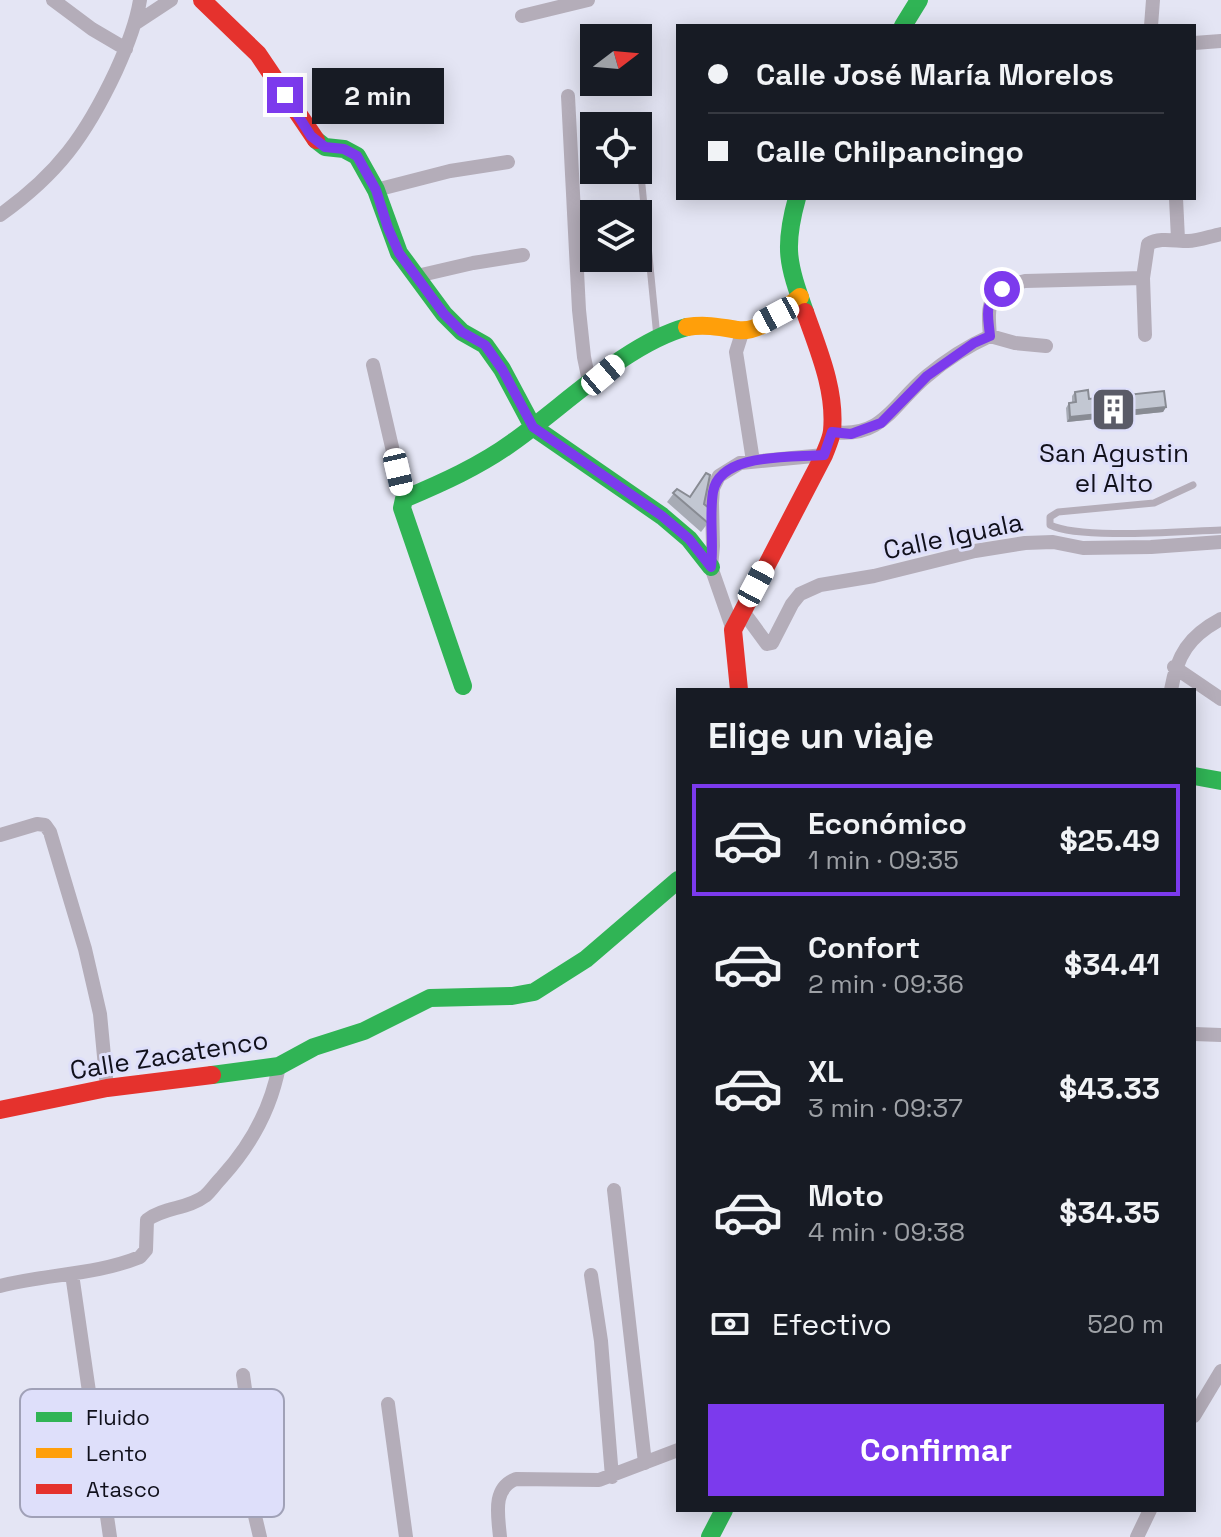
<!DOCTYPE html>
<html lang="es">
<meta charset="utf-8">
<style>
body{margin:0;font-family:"Space Grotesk",sans-serif;background:#20242c;color:#f1f3f6;height:100vh;display:flex;flex-direction:column;font-size:30px;white-space:nowrap}
*{box-sizing:border-box;margin:0}
p{font-size:26px;color:#9ea1a6}
.icon{flex:none;width:44px;height:44px;fill:none;stroke:currentColor;stroke-width:2;stroke-linecap:round;stroke-linejoin:round}
.map{position:relative;flex:1;overflow:hidden}
.panel{position:absolute;left:676px;top:688px;width:520px;height:824px;display:flex;flex-direction:column;background:#171b24;border-radius:0px;box-shadow:0 4px 20px #0003}
.panel>*{flex:none}
.hud{position:absolute;left:676px;top:24px;width:520px;height:176px;border-radius:0px;box-shadow:0 4px 20px #0003;display:grid;align-content:center;height:176px;padding:0 32px;background:#171b24}
.needle{width:52px;rotate:74deg}
.buttons{position:absolute;left:580px;top:24px;display:grid;gap:16px}
.buttons a{display:grid;place-items:center;width:72px;height:72px;border-radius:0px;background:#171b24;box-shadow:0 4px 20px #0003;font-size:40px}
.end{position:absolute;width:36px;height:36px;margin:-18px;border:10px solid #7c3aed;background:#fff;box-shadow:0 0 0 4px #fff}
.from{border-radius:50%}
.bubble{position:absolute;height:56px;border-radius:0px;background:#171b24;box-shadow:0 4px 20px #0003;font-size:26px;font-weight:600;line-height:56px;text-align:center}
.car{position:absolute;width:24px;height:48px;margin:-24px -12px;border-radius:10px;box-shadow:0 0 6px 2px #0007;background:linear-gradient(#fff 24%,#345 0 40%,#fff 0 76%,#345 0 86%,#fff 0)}
.hud b{display:flex;align-items:center;gap:28px;height:76px;font-size:30px}
.hud b+b{border-top:2px solid #363941}
.hud i{width:20px;height:20px;background:#f1f3f6}
ul{padding:0;list-style:none}
li{display:flex;align-items:center;gap:24px;height:112px;margin:0 16px 12px;padding:0 16px;border:4px solid transparent;border-radius:0px}
li div{flex:1}
li b{display:block;font-size:30px}
li em{font-style:normal;font-weight:600}
li.on{border-color:#7c3aed}
li>.icon{width:72px;height:72px;stroke-width:1.5}
h2{padding:0 32px;font-size:36px;line-height:96px}
.pay{display:flex;align-items:center;gap:20px;height:88px;padding:0 32px;font-size:30px}
.pay p{margin-inline-start:auto}
.action{display:flex;gap:16px;margin-top:auto;padding:16px 32px}
.action a{flex:1;height:92px;border-radius:0px;background:#7c3aed;color:#fff;font-size:32px;font-weight:600;line-height:92px;text-align:center}
.map>svg:first-child{display:block}
.lines{fill:none;stroke-linecap:round;stroke-linejoin:round}
.lane{stroke:#b4adb9;stroke-width:7}
.street{stroke:#b4adb9;stroke-width:14}
.fast{stroke:#30b455;stroke-width:18}
.slow{stroke:#ff9f0a;stroke-width:18}
.jam{stroke:#e5322d;stroke-width:18}
.wall{fill:#a7abb5}
.shaded-wall{fill:#888b93}
.building{fill:#c2c7d2;stroke:#888b93;stroke-width:2}
.route{stroke:#7c3aed;stroke-width:10}
.labels{text-anchor:middle;stroke-width:6;stroke-linejoin:round;paint-order:stroke}
.poi-label{font-size:26px;fill:#10101b;stroke:#dedffa}
.street-label{font-size:26px;fill:#10101b;stroke:#dedffa}
.key{fill:#dedffa;stroke:#a0a1b7;stroke-width:2}
.key-label{font-size:22px;fill:#10101b}
</style>
<div class="map">
<svg width="1221" height="1537" viewBox="0 0 1221 1537">
<rect width="100%" height="100%" fill="#e4e5f4"/>
<g class="lines">
<!-- lane -->
<path class="lane" d="M640,165l17,172
M1193,485l-39,18 -96,9 -8,5v8c31,15 133,6 171,5"/>
<!-- street -->
<path class="street" d="M53,0l39,29 34,20
M522,16l66,-16
M136,23l35,-23
M1151,26l2,-26
M1194,43l27,-2
M568,96l11,214 5,47 6,29
M376,190l74,-19 58,-9
M1176,198l2,41
M0,215c58,-41 86,-80 116,-144 11,-24 20,-46 24,-71
M417,276l56,-13 50,-8
M743,330l-7,22 17,109
M1145,335l-2,-57 5,-34c12,-7 26,-3 40,-3 10,0 23,-5 33,-7
M990,336l25,7 31,3
M373,365l31,134
M832,432c51,7 61,-28 95,-56 19,-16 41,-30 63,-40 -3,-34 -2,-46 35,-55l118,-3
M742,610l25,34 5,-1 20,-39 8,-10 20,-9 54,-9 101,-25 50,-8 28,-1 30,6 68,-1 70,-5
M733,630l-22,-63 2,-21 -1,-43 1,-15 6,-12 21,-13 84,-8
M1174,667l47,32
M1171,690c6,-35 18,-54 50,-71
M0,835l37,-11 8,1 5,7 35,117 15,65 7,74
M1194,1034l27,1
M614,1190l31,273
M72,1274l38,263
M591,1275l10,66 11,136
M0,1286c46,-12 96,-11 140,-29l6,-7 1,-30c17,-13 41,-11 58,-24 6,-5 11,-13 17,-19 29,-32 49,-68 57,-111
M243,1375l12,84v57l5,21
M388,1404l18,133
M1194,1416l27,-45
M500,1537c-2,-22 -8,-49 16,-58l83,1 79,-30
M1137,1537l13,-27"/>
<!-- fast -->
<path class="fast" d="M903,26l16,-26
M316,140l9,7 19,2 13,7 19,34 23,63 45,61 18,18 23,13 17,24 31,58 129,89 27,23 22,28
M797,198c-14,50 -9,66 8,114
M463,686l-61,-178 2,-9c38,-16 76,-33 109,-57 51,-36 114,-99 174,-115
M1194,776l27,5
M212,1075l67,-9 35,-19 50,-16 66,-33 82,-2 22,-4 52,-33 92,-79
M710,1537l14,-27"/>
<!-- slow -->
<path class="slow" d="M687,327c18,-3 33,0 51,3 23,3 46,-20 62,-33"/>
<!-- jam -->
<path class="jam" d="M202,0l56,54 58,86
M739,690l-6,-60 91,-175c3,-8 7,-16 8,-24 4,-41 -14,-82 -27,-119
M0,1110l107,-22 105,-13"/>
</g>
<!-- wall -->
<path class="wall" d="M1075,392l14,7 77,8 -3,5 -96,10 -1,-14 3,-5h3v-7z
M677,489l12,8 15,7 4,19 -7,9 -34,-30z"/>
<!-- shaded-wall -->
<path class="shaded-wall" d="M1166,407l-3,5 -96,10 3,-5z"/>
<!-- building -->
<path class="building" d="M1088,390l1,9 75,-8 2,16 -96,10 -1,-14 7,-1 -1,-10z
M706,473l4,2 -6,29 5,4 -1,15 -35,-30 4,-4 13,8z"/>
<g class="lines">
<!-- route -->
<path class="route" d="M285,95l26,41 14,11 19,2 13,7 19,34 12,38 11,25 45,61 18,18 23,13 17,24 31,58 129,89 27,23 22,28c3,-24 -2,-51 2,-75 7,-40 79,-34 111,-37l8,-23 19,2 30,-11 46,-47 47,-33 16,-7c-2,-22 -7,-32 12,-47"/>
</g>
<!-- icons -->
<defs>
<symbol id="building-square" viewBox="-11 -11 22 22"><rect x="-9" y="-9" width="18" height="18" rx="4" fill="#5a5b67" stroke="#dedffa"/><path d="M-4-6H4V6H1V3H-1V6H-4ZM-2.5-4.3h1.7v1.8h-1.7ZM.8-4.3h1.7v1.8H.8ZM-2.5-1h1.7V.8h-1.7ZM.8-1h1.7V.8H.8Z" fill="#fff"/></symbol>
</defs>
<g fill-rule="evenodd">
<use href="#building-square" x="1088" y="384" width="51" height="51"/>
</g>
<g class="labels">
<!-- poi labels -->
<g class="poi-label">
<text x="1114" y="462">San Agustin<tspan x="1114" dy="30">el Alto</tspan></text>
</g>
<!-- street labels -->
<g class="street-label">
<text transform="translate(953 536) rotate(-12)" y="9">Calle Iguala</text>
<text transform="translate(169 1055) rotate(-9)" y="9">Calle Zacatenco</text>
</g>
</g>
<!-- legend -->
<rect x="20" y="1389" width="264" height="128" rx="12" class="key"/>
<rect x="36" y="1412" width="36" height="10" fill="#30b455"/>
<rect x="36" y="1448" width="36" height="10" fill="#ff9f0a"/>
<rect x="36" y="1484" width="36" height="10" fill="#e5322d"/>
<g class="key-label">
<text x="86" y="1425">Fluido</text>
<text x="86" y="1461">Lento</text>
<text x="86" y="1497">Atasco</text>
</g>
</svg>
<div class="buttons">
<a><svg class="needle" viewBox="-14 -14 28 28"><path d="M0-13l5 13h-10z" fill="#e53935"/><path d="M0 13l5-13h-10z" fill="#9ea1a6"/></svg></a>
<a><svg class="icon" aria-label="locate" viewBox="0 0 24 24"><circle cx="12" cy="12" r="6"/><path d="M12 2v4M12 18v4M2 12h4M18 12h4"/></svg></a>
<a><svg class="icon" aria-label="layers" viewBox="0 0 24 24"><path d="M12 4l9 5-9 5-9-5zM3 14l9 5 9-5"/></svg></a>
</div>
<i class="end from" style="left:1002px;top:289px"></i>
<i class="end" style="left:285px;top:95px"></i>
<div class="bubble" style="left:312px;top:68px;width:132px">2 min</div>
<i class="car" style="left:776px;top:315px;rotate:242deg"></i>
<i class="car" style="left:603px;top:375px;rotate:50deg"></i>
<i class="car" style="left:398px;top:472px;rotate:167deg"></i>
<i class="car" style="left:756px;top:584px;rotate:28deg"></i>
<div class="hud">
<b><i class="from"></i>Calle José María Morelos</b>
<b><i></i>Calle Chilpancingo</b>
</div>
<section class="panel">
<h2>Elige un viaje</h2>
<ul>
<li class="on"><svg class="icon" aria-label="car" viewBox="0 0 24 24"><path d="M5 17H2v-5l4-1 3-4h7l3 4 3 1v5h-3M9 17h6M6 11h13"/><circle cx="7" cy="17" r="2"/><circle cx="17" cy="17" r="2"/></svg><div><b>Económico</b><p>1 min · 09:35</p></div><em>$25.49</em></li>
<li><svg class="icon" aria-label="car" viewBox="0 0 24 24"><path d="M5 17H2v-5l4-1 3-4h7l3 4 3 1v5h-3M9 17h6M6 11h13"/><circle cx="7" cy="17" r="2"/><circle cx="17" cy="17" r="2"/></svg><div><b>Confort</b><p>2 min · 09:36</p></div><em>$34.41</em></li>
<li><svg class="icon" aria-label="car" viewBox="0 0 24 24"><path d="M5 17H2v-5l4-1 3-4h7l3 4 3 1v5h-3M9 17h6M6 11h13"/><circle cx="7" cy="17" r="2"/><circle cx="17" cy="17" r="2"/></svg><div><b>XL</b><p>3 min · 09:37</p></div><em>$43.33</em></li>
<li><svg class="icon" aria-label="car" viewBox="0 0 24 24"><path d="M5 17H2v-5l4-1 3-4h7l3 4 3 1v5h-3M9 17h6M6 11h13"/><circle cx="7" cy="17" r="2"/><circle cx="17" cy="17" r="2"/></svg><div><b>Moto</b><p>4 min · 09:38</p></div><em>$34.35</em></li>
</ul>
<div class="pay"><svg class="icon" aria-label="cash" viewBox="0 0 24 24"><path d="M3 7h18v10H3z"/><circle cx="12" cy="12" r="2"/></svg>Efectivo<p>520 m</p></div>
<div class="action"><a>Confirmar</a></div>
</section>
</div>
